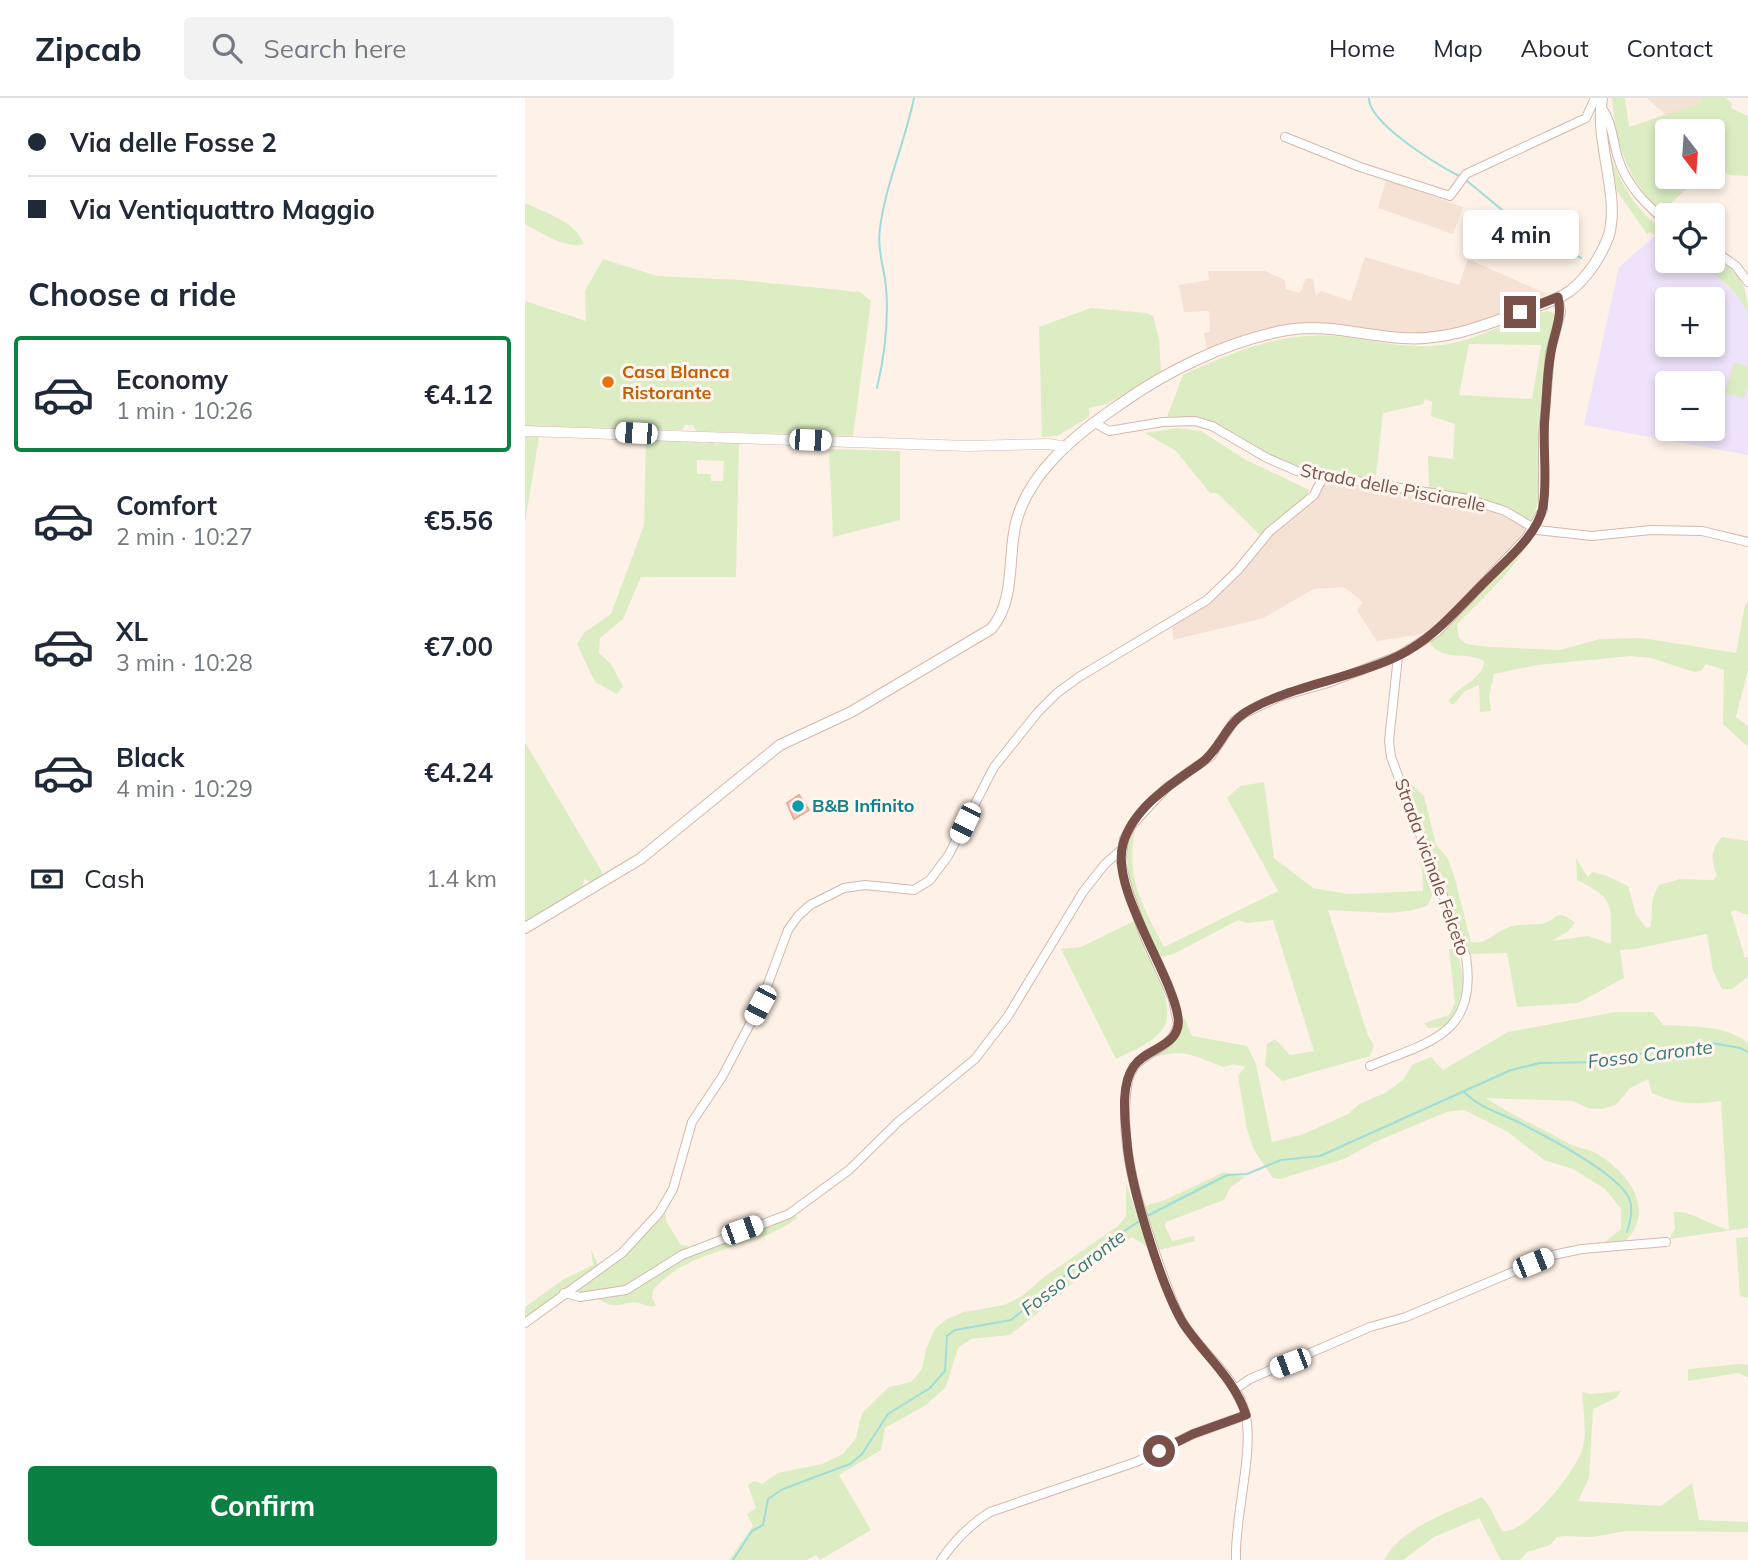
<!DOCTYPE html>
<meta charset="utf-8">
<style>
body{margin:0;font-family:Mulish,sans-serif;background:#f2f2f3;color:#1f2937;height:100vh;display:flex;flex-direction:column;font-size:26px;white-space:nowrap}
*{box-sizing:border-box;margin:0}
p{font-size:23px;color:#747a83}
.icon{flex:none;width:38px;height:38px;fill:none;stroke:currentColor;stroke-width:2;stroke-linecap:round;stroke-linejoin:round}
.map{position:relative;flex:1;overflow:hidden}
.details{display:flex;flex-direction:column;background:#fff;width:525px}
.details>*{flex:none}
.guide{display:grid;align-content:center;height:154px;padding:0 28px;background:#fff}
.needle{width:46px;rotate:163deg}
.tools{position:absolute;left:1130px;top:21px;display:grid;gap:14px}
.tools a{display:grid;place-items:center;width:70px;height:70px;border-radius:7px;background:#fff;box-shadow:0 4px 10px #0003;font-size:35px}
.end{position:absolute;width:32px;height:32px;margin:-16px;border:9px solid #7a5149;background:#fff;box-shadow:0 0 0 4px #fff}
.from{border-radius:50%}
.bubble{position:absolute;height:49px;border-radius:7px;background:#fff;box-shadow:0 4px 10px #0003;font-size:23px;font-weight:700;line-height:49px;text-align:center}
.car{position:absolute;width:21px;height:42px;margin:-21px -10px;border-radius:9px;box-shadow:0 0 5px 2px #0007;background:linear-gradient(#fff 24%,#345 0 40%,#fff 0 76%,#345 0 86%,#fff 0)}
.guide b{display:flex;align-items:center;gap:24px;height:66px;font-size:26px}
.guide b+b{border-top:2px solid #e0e1e3}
.guide i{width:18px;height:18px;background:#1f2937}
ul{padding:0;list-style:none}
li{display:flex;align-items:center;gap:21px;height:116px;margin:0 14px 10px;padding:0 14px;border:4px solid transparent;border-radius:7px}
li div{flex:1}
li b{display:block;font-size:26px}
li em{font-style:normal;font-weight:700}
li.active{border-color:#0b8043}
li>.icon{width:63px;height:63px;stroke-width:1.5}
h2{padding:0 28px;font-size:32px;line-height:84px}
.pay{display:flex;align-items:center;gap:18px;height:77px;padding:0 28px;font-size:26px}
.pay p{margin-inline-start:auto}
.primary-button{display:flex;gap:14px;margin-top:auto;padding:14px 28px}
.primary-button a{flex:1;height:80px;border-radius:7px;background:#0b8043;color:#fff;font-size:28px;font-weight:700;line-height:80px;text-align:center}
header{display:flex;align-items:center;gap:42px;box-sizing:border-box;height:98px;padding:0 35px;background:#fff;border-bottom:2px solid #e0e1e3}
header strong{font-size:33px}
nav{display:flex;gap:38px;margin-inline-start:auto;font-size:24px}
.search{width:490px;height:63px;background:#f2f2f3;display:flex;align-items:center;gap:18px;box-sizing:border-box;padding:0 24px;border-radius:7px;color:#747a83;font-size:26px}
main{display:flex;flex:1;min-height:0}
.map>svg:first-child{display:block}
.residential{fill:#f6e1d5}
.education{fill:#eee3fa;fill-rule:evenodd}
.green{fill:#dcedc4;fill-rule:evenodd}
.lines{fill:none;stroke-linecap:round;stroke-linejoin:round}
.stream{stroke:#9fdcda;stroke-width:2}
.building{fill:#f5c9bc;stroke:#e9ab9c;stroke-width:2}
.minor-casing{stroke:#d4b8ae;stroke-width:10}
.tertiary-casing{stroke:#d4b8ae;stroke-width:11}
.secondary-casing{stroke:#d7b7ab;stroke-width:12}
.minor{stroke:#fff;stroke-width:8}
.tertiary{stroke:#fff;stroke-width:10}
.secondary{stroke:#fff;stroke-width:10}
.route{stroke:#7a5149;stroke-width:9}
.food-dot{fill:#e8710a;stroke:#fff6ef;stroke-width:2.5}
.culture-dot{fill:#0f9aa8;stroke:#fff6ef;stroke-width:2.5}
.labels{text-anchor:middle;stroke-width:6;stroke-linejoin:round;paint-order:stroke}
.food-label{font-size:18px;font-weight:bold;fill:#c56008;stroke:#fff6ef;text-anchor:start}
.street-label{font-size:18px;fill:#7a5149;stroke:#fff6ef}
.culture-label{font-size:18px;font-weight:bold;fill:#0d838f;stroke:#fff6ef;text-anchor:start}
.water-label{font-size:19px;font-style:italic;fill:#387977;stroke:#fff6ef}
</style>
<header>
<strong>Zipcab</strong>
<div class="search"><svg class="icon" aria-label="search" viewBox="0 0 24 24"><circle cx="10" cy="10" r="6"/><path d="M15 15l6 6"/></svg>Search here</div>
<nav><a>Home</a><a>Map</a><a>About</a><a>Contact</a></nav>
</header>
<main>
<section class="details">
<div class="guide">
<b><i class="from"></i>Via delle Fosse 2</b>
<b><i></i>Via Ventiquattro Maggio</b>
</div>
<h2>Choose a ride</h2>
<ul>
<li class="active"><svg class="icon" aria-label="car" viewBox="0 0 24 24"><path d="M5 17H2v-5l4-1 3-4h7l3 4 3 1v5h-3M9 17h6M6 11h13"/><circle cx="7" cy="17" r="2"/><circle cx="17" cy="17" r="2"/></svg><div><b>Economy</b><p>1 min · 10:26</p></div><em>€4.12</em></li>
<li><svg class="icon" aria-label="car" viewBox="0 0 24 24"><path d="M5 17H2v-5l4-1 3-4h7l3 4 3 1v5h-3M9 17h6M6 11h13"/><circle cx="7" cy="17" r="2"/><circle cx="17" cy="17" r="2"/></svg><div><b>Comfort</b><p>2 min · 10:27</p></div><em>€5.56</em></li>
<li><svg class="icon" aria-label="car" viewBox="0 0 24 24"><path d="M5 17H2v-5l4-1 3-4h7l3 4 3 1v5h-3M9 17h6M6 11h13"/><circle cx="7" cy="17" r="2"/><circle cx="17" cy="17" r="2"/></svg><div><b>XL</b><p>3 min · 10:28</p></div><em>€7.00</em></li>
<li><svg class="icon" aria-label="car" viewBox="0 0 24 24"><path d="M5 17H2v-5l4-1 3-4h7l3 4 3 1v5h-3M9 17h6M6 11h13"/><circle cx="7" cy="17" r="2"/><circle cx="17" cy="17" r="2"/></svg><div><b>Black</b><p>4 min · 10:29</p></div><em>€4.24</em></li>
</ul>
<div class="pay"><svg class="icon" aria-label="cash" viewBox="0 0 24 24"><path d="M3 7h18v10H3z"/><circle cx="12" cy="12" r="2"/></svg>Cash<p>1.4 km</p></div>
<div class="primary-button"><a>Confirm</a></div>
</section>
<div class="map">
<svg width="1223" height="1462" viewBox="0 0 1223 1462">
<rect width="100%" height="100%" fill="#fef1e7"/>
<!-- residential -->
<path class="residential" d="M1122,0h53l3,4 -37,13z
M861,82l77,27 -10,27 -75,-26z
M840,159l94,28 9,-26 79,35 -36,18 -63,21 -46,2 -69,-10 -126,26 -3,-18 6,-1 -1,-21 -25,1 -5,-27 30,-5 -1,-9h57l20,9 1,9 14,4 6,-15 7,1 3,17 5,-5 30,10z
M798,379l166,28 43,24 -95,103 -60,9 -20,-31 6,-8 -19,-15 -30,2 -51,29 -90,22 -1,-19 35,-21 62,-68 38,-30z"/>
<!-- education -->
<path class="education" d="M1130,138l13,7v18h27l20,12 27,28 6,13v141l-164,-30 35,-158zM1143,201h45v46h-45zM1143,285h45v46h-45z"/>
<!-- green -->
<path class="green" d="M1087,0h13l4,29 74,-25 -3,-4h25l7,5 -1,5 17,8v60l-18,-1 -17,-10v-34h-45v46h31l-30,28 10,10 -11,2c-38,-30 -53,-72 -56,-119z
M1082,48c12,34 28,68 61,86v11l-18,-11 -3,2 -30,-43z
M0,105c21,10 50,18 59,41 -17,6 -44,-12 -59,-20z
M1188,158c26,16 35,28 35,58 -10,-23 -31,-40 -53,-53h18z
M78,161l54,17 83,4 120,12 11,9 -18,135 -157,-5 -3,-6h-8l-3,5 -157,-4v-125l61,20 -1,-30z
M566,210l56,5 6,3 6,23 2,33 -54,32 -18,4v9l-32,19 -15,1 -3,-110z
M1023,213l7,3c-10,40 -15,81 -17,123 -1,27 7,60 -7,84l-19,-9 -83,-22 -1,-34 25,3 2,-35 -24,-8 1,-14 -7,-3 -2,5 -40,9 -7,62 -10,6c-21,-4 -44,-5 -64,-12 -51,-16 -76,-56 -135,-52l16,-42c47,-22 99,-44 153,-39 32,3 63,12 95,10 42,-2 77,-27 117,-35zM944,246l72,1 -9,54 -73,-4z
M1209,264l14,4v18l-4,14 -19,-5z
M652,330l24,3 45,29 57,27 6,3 -2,6 -47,39 -43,-42h-7l-34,-42 -31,-18z
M0,339h14l-14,86z
M121,340l33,1 4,4 3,-3 4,3 4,-3 12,4 5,-3 6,3 3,-2 19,1 -3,134h-95l-18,42 -23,19 -1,15 12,11 12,22 -6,8 -22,-12 -18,-38 8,-12 26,-18 33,-89zM172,362l27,1 -1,20h-12v-7h-14z
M304,351l71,2v69l-67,17z
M1007,438c-18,35 -48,61 -75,88l2,14 7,6 24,3 70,3 40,-11 42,-1 94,15 9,-48 3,-4v69l-12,47 12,9v21l-25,-23 1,-54 -18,-6 -5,7 -7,1 -43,-14 -20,-2 -94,9 -43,9 -5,21 2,16 -11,1 -1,-27 -14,6 -11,13h-3l-2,-4c9,-14 35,-21 35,-39 -19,-11 -41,3 -57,-21z
M0,644l80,135 -16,9v-5l-5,-2 -2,11 -57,31z
M878,678l21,20 12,49 11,12 8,22 16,63c16,3 22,-9 36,-14 11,-5 22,-3 33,-4 17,-2 15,-18 35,-1l-8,9 -15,9 36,-5 23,8c0,-41 4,-45 -34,-64l-1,-22 12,19 4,-5 15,4 21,10 8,28 10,14 4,-1c5,-19 -3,-22 9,-42l21,-6 33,1 4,-4c-6,-16 -7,-25 5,-39l26,4v74l-14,-5 -3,2 14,46 3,-1v20l-16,12h-10l-9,-18 -6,-37 -72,15 -15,1 4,28 -46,25 -61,4 -10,-54 -38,1z
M739,684l10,76 39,30 34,6 76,-3 -1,-23 -9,-43 19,71 -5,10 -18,5 -20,2 -61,-3 40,126 6,9 -4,11 -88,25 -17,-16 2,-21 8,-5 15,16 24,-4 -41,-131 -25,3 -10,-3 -64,34 -13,3c-12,-18 -41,-91 -34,-112 1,-5 6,-10 8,-14 -10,46 8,76 29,116l114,-56 -51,-93 13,-12z
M609,823c10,27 42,78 31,104 -8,17 -34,26 -49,34l-55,-110 20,-2z
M924,851h6c13,27 15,80 -27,79l-4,-5 25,-8 6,-12z
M1091,914h37l10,13c27,2 63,-1 85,18v185l-79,11 6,-10 -1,-17c16,-2 37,14 55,18l-8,-129c-29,4 -41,4 -69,-8l-4,-14 -18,9 -14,17 -14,4 -14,-1 -15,-7 -87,-3c25,17 54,29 80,44 9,6 21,6 30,11 33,20 62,58 27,90h-19l17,-14v-20l-16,-20 -32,-20 -29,-9 -36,-28 -44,-22 -17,2 -70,29 -33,18 -64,20 -7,-1 -19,-28 -7,-21 -9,-53 7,-9 -12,-3 -9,3c-36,-13 -38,-19 -78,-8 19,-10 34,-17 36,-41l3,1 7,17 55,10 9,18 16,78 32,-8 44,-20 11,-10 26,-11 18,-13 9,-15 19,-8 12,13 65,-38z
M699,1074l21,5 -15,11 -6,12 -58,22 -1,4 7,15 22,-5 1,5 -36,9 -14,-44 20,-6z
M601,1085l23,65 -17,-11 -41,26 -26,28 -55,44 -39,4 -13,9 -12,39 -20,18 -41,23 -4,22 -42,25 32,55 -51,30 -4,-5 -9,5h-78l24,-34 -6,-12 9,-6 -8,-23 6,-4 8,3 16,-11 44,-9 21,-10 13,-16 6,-25 27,-26 22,-5 11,-13 4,-20 9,-20 12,-10 17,-7 40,-7 18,-9 22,-19 74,-51 8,-10z
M141,1115v8l15,24 8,1 -71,44 -42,5 -3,-4 52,-36z
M268,1118l5,1c-37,32 -108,29 -145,73l-1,8 4,8c-8,1 -10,-1 -17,-3 -16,-4 -19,10 -41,-4l35,-8 49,-33z
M1223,1139v61l-8,-2 -4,-58z
M66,1151l8,18 -74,53v-13l39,-28 29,-14z
M1215,1266l8,1v12l-10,-4 -50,8v-12z
M1096,1293l-5,7 -23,11 -4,69 -11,23 83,5 31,-23 7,37 49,2v10l-122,-1 -34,6 -27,-1 -8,1 -7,8 -23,7 -7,8h-19l-22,-42 -45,19 -31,23h-19c17,-33 66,-48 98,-63l7,9 13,25c24,4 75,-61 81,-84 4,-16 0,-38 -1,-55l8,2z"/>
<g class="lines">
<!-- stream -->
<path class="stream" d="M844,0c-1,25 69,67 90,78
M942,83l56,46 58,31
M352,290c8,-34 12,-66 9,-101 -2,-20 -9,-38 -6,-59 6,-45 25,-86 34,-130
M939,994c15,15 33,20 52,29 26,13 104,53 114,79 3,11 0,22 -3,32
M620,1119l82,-42 20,-1 34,-14 39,-4 191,-86 29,-7 73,-1 44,-13 55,-6 28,5 8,4
M208,1462l19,-29 11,-6 5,-26 15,-10 67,-25 12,-10 26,-40 42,-26 15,-17 2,-35 8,-6 56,-10 89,-73 41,-27"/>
</g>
<!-- building -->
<path class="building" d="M274,697l10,15 -15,9 -7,-16z"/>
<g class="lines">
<defs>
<path id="minor" d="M1076,9c11,13 12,35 17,51 9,28 28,47 50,65
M760,39l75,30 90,29 16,-22 120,-56 9,-20
M1188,152l23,16 12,16
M570,325l14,8 54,-9 32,-1 17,5 55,32 30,13 171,28 37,12 32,19 55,6 59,-6 51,1 46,11
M845,968c59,-24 108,-32 96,-109l-75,-200 -2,-16 9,-85
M39,1195l16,4 46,-7 56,-35 107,-41 60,-44 49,-48 77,-63 33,-43 75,-124 22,-28 16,-14
M0,1225l97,-70 37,-40 14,-24 19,-67 30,-45 38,-72 28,-75 10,-14 12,-11 34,-17 21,-3 49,5 16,-10 18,-24 46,-89 44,-55 19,-19 22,-16 128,-77 31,-30 31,-38 45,-37 9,-18
M710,1291l15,-10 120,-52 36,-10 147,-62 29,-6 84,-7
M416,1462c14,-20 28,-35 49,-48l146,-50 57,-28 53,-19
M711,1462c-2,-43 19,-110 9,-148 -10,-37 -44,-59 -63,-91 -10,-17 -15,-36 -22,-54 -20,-57 -42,-120 -33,-181 5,-38 44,-30 51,-62l-5,-25 -29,-64 -16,-45 -7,-28 3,-23 8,-14 35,-38 44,-31 23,-35 11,-8 34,-16 49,-14 70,-27 39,-24 89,-94 17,-28v-74l7,-83 11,-41 -3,-15"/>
<path id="tertiary" d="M0,333l443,15 81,-2 17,3"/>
<path id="secondary" d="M0,830l115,-69 140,-114 71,-33 140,-83c24,-27 17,-69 24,-102 11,-53 61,-93 104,-122 49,-35 109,-64 168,-75 40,-7 77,6 116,8 43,3 79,-12 118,-26 16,-6 35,-11 49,-21 17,-13 32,-36 39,-56 11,-41 -14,-92 -7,-137"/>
</defs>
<!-- minor casing -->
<use href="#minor" class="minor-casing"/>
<!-- tertiary casing -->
<use href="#tertiary" class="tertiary-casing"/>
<!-- secondary casing -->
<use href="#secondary" class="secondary-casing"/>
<!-- minor -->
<use href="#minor" class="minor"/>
<!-- tertiary -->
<use href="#tertiary" class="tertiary"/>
<!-- secondary -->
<use href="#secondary" class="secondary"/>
</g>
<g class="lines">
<!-- route -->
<path class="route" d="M634,1353l34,-17 53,-19c-12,-37 -42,-60 -63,-92 -22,-37 -53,-138 -56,-181 -2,-23 -7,-57 7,-76 13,-19 48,-19 44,-49 -7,-46 -68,-128 -55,-173 10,-36 48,-60 77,-80 20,-14 25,-39 46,-52 42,-26 105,-33 152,-56 39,-19 64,-53 95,-82 18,-18 45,-41 50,-67 5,-28 -1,-63 2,-92 2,-20 2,-43 6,-63 3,-19 12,-35 7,-55l-38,15"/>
</g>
<!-- markers -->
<circle class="food-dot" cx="83" cy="284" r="7"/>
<circle class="culture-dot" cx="273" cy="708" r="7"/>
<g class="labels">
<!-- food labels -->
<g class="food-label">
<text x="97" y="280">Casa Blanca<tspan x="97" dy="21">Ristorante</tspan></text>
</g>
<!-- street labels -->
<g class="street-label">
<text transform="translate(868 390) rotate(11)" y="6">Strada delle Pisciarelle</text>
<text transform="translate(907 769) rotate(70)" y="6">Strada vicinale Felceto</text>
</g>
<!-- culture labels -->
<g class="culture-label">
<text x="287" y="714">B&amp;B Infinito</text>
</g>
<!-- water labels -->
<g class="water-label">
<text transform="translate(1125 956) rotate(-7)" y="7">Fosso Caronte</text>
<text transform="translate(548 1174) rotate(-38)" y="7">Fosso Caronte</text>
</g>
</g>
</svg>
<div class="tools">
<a><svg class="needle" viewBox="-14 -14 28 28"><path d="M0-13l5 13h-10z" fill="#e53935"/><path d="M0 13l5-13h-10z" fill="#747a83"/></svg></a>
<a><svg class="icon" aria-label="locate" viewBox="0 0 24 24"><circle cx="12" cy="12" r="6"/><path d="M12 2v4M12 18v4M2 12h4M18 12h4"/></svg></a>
<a>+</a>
<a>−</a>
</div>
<i class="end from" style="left:634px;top:1353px"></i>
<i class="end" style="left:995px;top:214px"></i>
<div class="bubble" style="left:938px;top:112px;width:116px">4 min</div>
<i class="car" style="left:111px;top:335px;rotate:273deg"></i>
<i class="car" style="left:285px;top:342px;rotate:92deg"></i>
<i class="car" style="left:440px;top:725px;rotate:206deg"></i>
<i class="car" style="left:235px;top:907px;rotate:208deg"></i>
<i class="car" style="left:217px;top:1132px;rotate:70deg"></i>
<i class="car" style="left:1008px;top:1165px;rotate:68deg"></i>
<i class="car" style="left:765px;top:1265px;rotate:249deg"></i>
</div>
</main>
